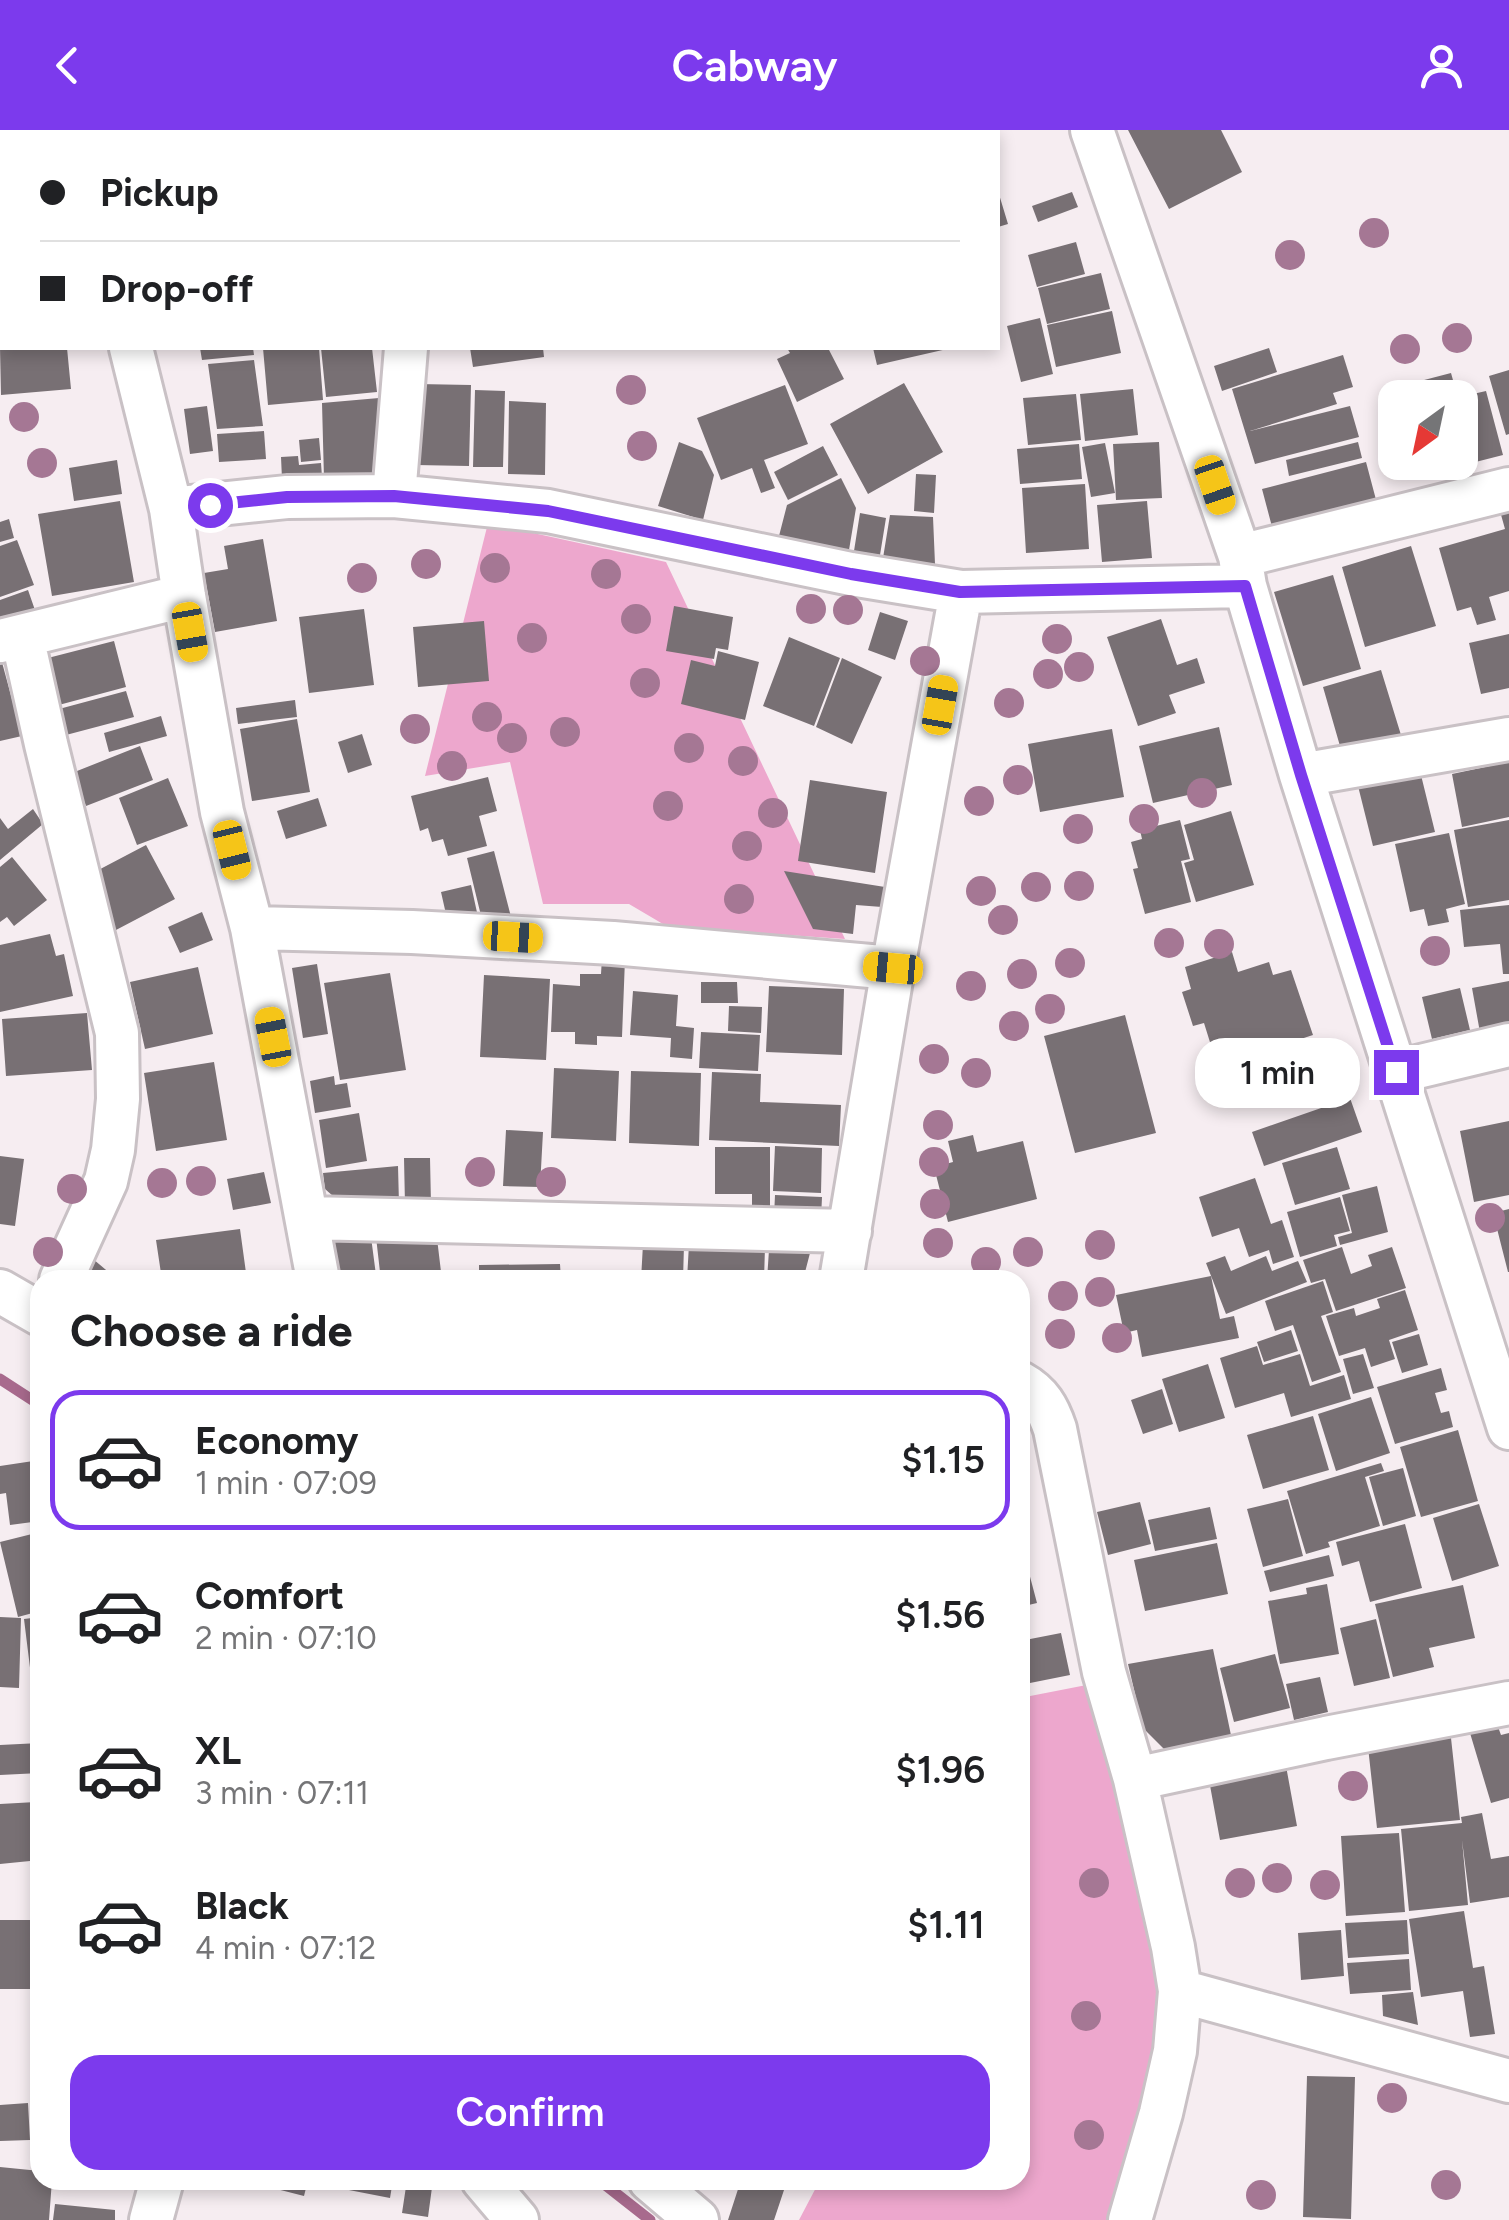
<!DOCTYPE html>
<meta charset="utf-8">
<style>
body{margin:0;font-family:Figtree,sans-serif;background:#f6f6f6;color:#202124;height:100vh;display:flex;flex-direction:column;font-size:38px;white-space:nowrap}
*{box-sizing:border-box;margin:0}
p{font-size:32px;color:#757577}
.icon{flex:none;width:55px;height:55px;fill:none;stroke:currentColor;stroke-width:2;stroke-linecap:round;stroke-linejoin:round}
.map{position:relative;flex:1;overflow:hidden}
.side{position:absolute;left:30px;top:1140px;width:1000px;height:920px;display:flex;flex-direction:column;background:#fff;border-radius:30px;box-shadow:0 5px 15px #0003}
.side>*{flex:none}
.guide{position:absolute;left:0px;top:0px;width:1000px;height:220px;box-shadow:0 5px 15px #0003;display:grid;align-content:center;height:220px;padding:0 40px;background:#fff}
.needle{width:65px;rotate:213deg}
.controls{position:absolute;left:1378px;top:250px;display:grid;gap:20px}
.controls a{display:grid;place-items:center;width:100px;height:100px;border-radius:20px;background:#fff;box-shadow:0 5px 15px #0003;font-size:50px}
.end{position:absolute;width:45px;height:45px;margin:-22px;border:12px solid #7c3aed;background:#fff;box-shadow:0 0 0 5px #fff}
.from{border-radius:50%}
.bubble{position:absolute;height:70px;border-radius:30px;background:#fff;box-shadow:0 5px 15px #0003;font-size:32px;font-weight:600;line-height:70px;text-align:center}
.car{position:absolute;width:30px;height:60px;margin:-30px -15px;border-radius:12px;box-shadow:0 0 8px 2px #0007;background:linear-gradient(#f5c518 24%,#345 0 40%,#f5c518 0 76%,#345 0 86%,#f5c518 0)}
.guide b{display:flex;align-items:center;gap:35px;height:95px;font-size:38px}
.guide b+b{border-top:2px solid #e0e0e0}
.guide i{width:25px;height:25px;background:#202124}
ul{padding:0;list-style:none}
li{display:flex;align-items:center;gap:30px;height:140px;margin:0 20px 15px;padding:0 20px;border:5px solid transparent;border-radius:30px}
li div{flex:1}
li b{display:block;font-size:38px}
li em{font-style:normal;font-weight:600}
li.active{border-color:#7c3aed}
li>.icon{width:90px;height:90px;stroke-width:1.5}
h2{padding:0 40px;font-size:45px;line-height:120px}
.action{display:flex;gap:20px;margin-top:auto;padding:20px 40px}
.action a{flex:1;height:115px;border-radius:30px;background:#7c3aed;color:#fff;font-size:40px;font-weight:600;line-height:115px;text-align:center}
header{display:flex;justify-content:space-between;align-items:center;height:130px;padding:0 40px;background:#7c3aed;color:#fff;font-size:45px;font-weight:600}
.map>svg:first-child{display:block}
.green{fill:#eda7cd}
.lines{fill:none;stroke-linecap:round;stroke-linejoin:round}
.stream{stroke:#a86a8d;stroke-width:11}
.building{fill:#787074}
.minor-casing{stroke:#c9c1c5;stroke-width:48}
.minor{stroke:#fff;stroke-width:42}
.tree{fill:#a57794}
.route{stroke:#7c3aed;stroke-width:12}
</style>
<header><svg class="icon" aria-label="back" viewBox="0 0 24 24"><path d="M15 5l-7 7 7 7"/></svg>Cabway<svg class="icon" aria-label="person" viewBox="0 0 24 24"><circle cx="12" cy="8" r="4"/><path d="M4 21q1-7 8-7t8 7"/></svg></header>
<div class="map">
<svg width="1509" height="2090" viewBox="0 0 1509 2090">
<rect width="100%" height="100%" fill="#f6edf1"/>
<!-- green -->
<path class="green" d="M488,393l178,39 179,377 -177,-12 -39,-23h-86l-33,-142 -85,14z
M1107,1551l61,342 -61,197h-308l21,-40h200v-482z"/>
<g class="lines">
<!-- stream -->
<path class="stream" d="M0,1249l40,26
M599,2050l51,40"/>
</g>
<!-- building -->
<path class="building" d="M1128,0h93l21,42 -73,37z
M998,61l10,33 -10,3z
M1072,62l6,15 -40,15 -6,-16z
M1076,112l9,32 -48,13 -9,-32z
M1101,143l9,36 -63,15 -9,-36z
M1112,181l9,42 -65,14 -9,-42z
M1040,188l13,56 -32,8 -14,-56z
M0,218h67l4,41 -70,6z
M200,218h53l1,7 -52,5z
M263,218h56l4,52 -55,5z
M321,218h51l5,44 -51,5z
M470,218h73l1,9 -71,10z
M787,218h41l16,31 -47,23 -20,-43 13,-6z
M873,218h74v1l-70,16z
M1269,218l8,24 -55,19 -8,-25z
M1343,225l10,32 -20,6 4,11 -87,27 100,-25 9,31 -104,27 -23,-75z
M254,230l9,66 -46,3 -9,-65z
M1509,240v64l-3,1 -17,-59z
M1451,243l7,25h-63l-1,37 -12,-44z
M904,253l39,69 -75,42 -38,-70z
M418,254l53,1 -2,81 -53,-1z
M785,255l23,59 -44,16 11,28 -14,5 -9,-25 -31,12 -24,-62z
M1133,259l5,46 -53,6 -5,-47z
M475,260l30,1 -2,76h-30z
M1486,261l17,64 -98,25 -4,-18h59v-65z
M1076,264l5,46 -53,5 -5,-47z
M379,268l2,80 -57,1 -2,-76z
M509,271l37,2 -1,72 -37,-1z
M207,276l6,45 -23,3 -6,-45z
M264,301l2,28 -47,3 -2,-28z
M319,308l2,22 -20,2 -2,-22z
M679,312l23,9 12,24 -11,45 -45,-14z
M1159,312l3,56 -46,2 -3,-56z
M1358,312l4,16 -73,18 -3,-16z
M1105,313l10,50 -24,4 -9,-50z
M1079,314l3,35 -62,5 -3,-35z
M823,316l15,29 -50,25 -14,-28z
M298,326l1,9 22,-2 1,14 -40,2 -1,-22z
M117,330l5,34 -48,7 -5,-33z
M1366,332l13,49 -104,27 -13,-49z
M916,344l20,1 -2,38 -20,-2z
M841,348l15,30 -7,42 -70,-14 8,-31z
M1085,354l4,65 -63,4 -4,-65z
M120,371l14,81 -82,14 -14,-82z
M1147,371l5,57 -50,4 -5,-57z
M1509,371v90l-20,6 7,23 -19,5 -6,-18 -14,4 -18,-63 66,-19 -7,-25z
M860,383l26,5 -6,37 -26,-4z
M890,385l43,2 2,47 -52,-6z
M9,389l5,19 -14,4v-20z
M263,409l14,82 -62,11 -11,-59 24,-4 -4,-23z
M17,410l17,45 -34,12v-51z
M1411,416l25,80 -71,21 -23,-80z
M1333,445l28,94 -58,17 -29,-94z
M28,460l8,23 -33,12 -3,-8v-17z
M674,476l59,11 -5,33 -12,-2 -2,11 -48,-8z
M364,479l10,76 -65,8 -10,-76z
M880,482l28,9 -13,39 -27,-10z
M1161,489l16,46 20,-7 8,25 -36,12 7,18 -38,13 -31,-89z
M484,491l5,60 -71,6 -5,-60z
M1509,504v54l-28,6 -12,-51z
M789,507l51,21 -26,68 -51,-20z
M114,511l12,46 -71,19 -11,-47z
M718,521l41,11 -14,58 -64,-16 10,-44 24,6z
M0,525l22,81 -22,5z
M842,528l40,19 -30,67 -36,-17z
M1381,540l20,65 -59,18 -19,-66z
M126,561l8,26 -68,18 -7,-26z
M295,570l2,17 -59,7 -2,-16z
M161,586l6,20 -58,16 -5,-19z
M297,589l13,73 -58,9 -12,-72z
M1219,597l13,58 -79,18 -14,-57z
M1112,599l12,68 -84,15 -12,-68z
M362,604l10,31 -24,8 -10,-31z
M140,616l13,34 -67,26 -14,-33z
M1509,632v55l-47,10 -10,-53z
M1420,641l15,61 -62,14 -15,-60z
M488,647l9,34 -18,5 8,30 -39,10 -5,-17 -11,3 -4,-14 -8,3 -9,-35z
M168,648l20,48 -51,19 -18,-47z
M810,650l77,12 -12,81 -77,-12z
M318,668l9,28 -41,13 -9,-28z
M33,679l10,15 -43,36v-42l8,11z
M1231,681l23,74 -58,17 -12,-39 10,-3 -10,-35z
M1180,690l10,39 -9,2 10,41 -46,12 -12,-45 5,-1 -7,-26 11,-3 -2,-9z
M1509,690v80l-41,7 -14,-77z
M1449,703l16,71 -19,5 3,13 -21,4 -4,-17 -14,3 -15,-68z
M146,715l29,54 -59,31 -29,-54z
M494,721l17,66 -28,7 -16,-66z
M12,727l35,43 -33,26 -7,-9 -7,5v-55z
M784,741l101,16 -3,20 -26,-2 -3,29 -40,-5z
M471,755l7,32 -30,6 -7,-31z
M1509,775v69h-6l-3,-30 -36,3 -4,-37z
M202,782l11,28 -33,13 -12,-26z
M50,804l6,22 8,-2 9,42 -73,16v-67z
M1232,822l6,20 31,-10 4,13 18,-5 22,65 -67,22 -4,-11 -28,9 -10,-32 -11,3 -11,-34 9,-3 -6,-22z
M602,828l23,1 -3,78 -25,-1v9l-22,-1v-12h-24l2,-48 27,2v-12h21z
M317,834l11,70 -25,4 -11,-70z
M198,837l15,67 -68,15 -15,-67z
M390,843l16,97 -66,10 -16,-97z
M484,845l66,4 -4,81 -66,-3z
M1509,851v51l-28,6 -9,-50z
M701,852h36l1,21h-37z
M769,856l75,3 -2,66 -76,-3z
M1460,858l10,42 -38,9 -10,-42z
M633,861l45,4 -2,31 18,2 -2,31 -22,-2 1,-19 -41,-3z
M729,876l33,1 -1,26 -33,-2z
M87,883l5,57 -86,6 -4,-57z
M1125,885l31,118 -81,20 -31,-117z
M701,902l59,3 -2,36 -59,-3z
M214,932l13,78 -71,11 -12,-78z
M554,938l65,3 -3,70 -65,-3z
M631,941l70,2 -2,73 -70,-3z
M712,942l49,2 -1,28 81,3 -2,41 -130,-6z
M334,946l1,9 12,-2 4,24 -36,6 -5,-32z
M1350,968l12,34 -98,34 -12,-34z
M359,983l8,48 -41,7 -7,-48z
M1509,991v74l-35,7 -14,-71z
M506,1000l37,2 -3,55 -37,-1z
M973,1005l4,17 46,-11 14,58 -89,23 -14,-55 19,-5 -5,-21z
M775,1016l47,2 -1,45 -48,-2z
M715,1017h55v69h-18v-22h-37z
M1337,1017l13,42 -55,16 -13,-42z
M0,1026l24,3 -9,67 -15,-2z
M404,1028h26l1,46 -26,1z
M398,1036l1,38h-57l-17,-15 -2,-16z
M264,1042l7,31 -38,7 -6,-31z
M1255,1048l16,46 11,-4 12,37 -21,7 -4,-14 -20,7 -10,-29 -27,9 -13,-40z
M1377,1056l11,46 -48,13 -2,-8 14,-4 -10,-38z
M775,1065l47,2 -1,22 -47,-2z
M1340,1067l10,34 -16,4 3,11 -37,11 -13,-45z
M1509,1079v63h-1l-15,-59z
M240,1099l7,51h-85l-6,-40z
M436,1100l6,50h-46l-1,-10 -15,2 -4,-35z
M371,1107l5,38 15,-2 1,7h-57l-5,-38z
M643,1114l41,1 -1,35h-42z
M689,1114l76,3 -1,33h-77z
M1342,1117l9,27 21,-8 -4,-11 24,-8 14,41 -70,23 -11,-32 -14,4 -8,-23z
M769,1120l41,3 -7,27h-36z
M1225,1126l6,15 35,-15 6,15 26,-10 9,21 -81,32 -20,-51z
M93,1129l25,21h-42z
M560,1134l1,16h-82v-15z
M1211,1146l9,43 14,-3 5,22 -97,19 -5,-27 -13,3 -8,-38z
M1323,1151l10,31 -12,4 20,56 -29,10 -19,-57 -18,6 -10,-30z
M1405,1160l13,40 -29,10 6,19 -24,8 -6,-19 -26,8 -13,-40 28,-8 2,8 24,-8 -3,-9z
M1291,1200l7,21 -34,11 -7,-20z
M1419,1204l9,31 -26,8 -10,-31z
M1257,1216l6,19 37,-11 10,32 34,-11 7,24 -60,18 -7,-24 -49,15 -15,-50z
M1363,1224l11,34 -21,6 -10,-35z
M1208,1234l17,54 -46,14 -17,-53z
M1441,1238l6,22 -12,3 6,20 8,-2 4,16 -58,17 -18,-57z
M1162,1259l11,35 -30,10 -12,-34z
M1371,1267l19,56 -54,18 -18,-57z
M1313,1286l16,54 -66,19 -16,-54z
M1458,1300l20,71 -57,16 -21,-70z
M40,1330v61l-30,4 -4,-32 -6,1v-28z
M1381,1333l3,8 -19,6 15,49 -52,16 2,5 -24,7 -19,-63z
M1403,1338l13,48 -33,10 -14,-49z
M1288,1369l15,57 -40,11 -16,-58z
M1140,1372l11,42 -43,11 -11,-43z
M1479,1374l20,62 -47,15 -19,-63z
M1210,1377l7,32 -62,12 -7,-31z
M1405,1394l17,64 -52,14 -11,-41 -17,5 -6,-24z
M40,1402v79l-22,6 -18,-75z
M1020,1409l17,64 -17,4z
M1217,1413l11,51 -83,17 -11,-51z
M1329,1425l5,21 -64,16 -6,-21z
M1327,1454l12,70 -59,10 -12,-63 39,-7 -1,-6z
M1463,1455l12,53 -46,10 5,19 -41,10 -18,-73z
M0,1487l21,1 -2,70 -19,-1z
M40,1487v74l-7,1 -9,-73z
M1376,1489l14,59 -36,8 -14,-58z
M1061,1503l9,42 -50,10v-44z
M1213,1519l19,91 -64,13 -25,-25 -15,-64z
M1275,1524l15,54 -56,14 -14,-54z
M1320,1547l8,35 -34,8 -8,-36z
M1494,1586l7,19 8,-2v65l-18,5 -24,-80z
M1451,1608l9,82 -83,8 -9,-81z
M40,1613v30l-40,2v-30z
M1286,1636l11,60 -77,14 -11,-60z
M36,1672l4,58 -40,4v-60z
M1482,1683l9,46 18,-3v41l-39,6 -8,-63 6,65 -59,6 -8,-82 61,-6 -1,-6z
M1399,1703l6,79 -59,4 -5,-80z
M1464,1781l9,57 11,-2 11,68 -25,3 -7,-46 -42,6 -12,-78z
M0,1790h40v69h-40z
M1407,1790l2,34 -61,4 -3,-35z
M1341,1800l3,46 -43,4 -3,-47z
M1409,1829l2,31 -61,4 -3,-31z
M1413,1862l5,33 -35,-9 -1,-21z
M36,1915h4v50h-4z
M1307,1946l48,1 -4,142 -48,-2z
M28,1973l2,37 -30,1v-36z
M0,2037l40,4v9h12l-3,40h-49z
M241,2050h67l-4,16z
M319,2050h74l-3,18 -72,-14z
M407,2050h26l-5,37 -26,-4z
M741,2050h33l12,4 -12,36h-46z
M55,2074l60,6v10h-62z"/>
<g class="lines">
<defs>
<path id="minor" d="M81,0v2
M687,0v2
M1092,0l148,426 5,30 56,189 208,653
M434,2v-2
M0,125h2
M131,218l40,161 13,87 38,216 30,116 66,352
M394,366l12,-148
M171,379l116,-12 107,-1 154,15 303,63 110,18 284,-6
M1240,426l269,-67
M22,506l24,108 71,289 1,66 -5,51 -7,31 -45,99
M0,511l184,-45
M1301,645l208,-36
M252,798l160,4 201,11 280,25
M1396,942l113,-27
M308,1088l542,13
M841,1150l52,-312 68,-376
M0,1161l40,23
M1020,1253c20,11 28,25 35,46l49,243 31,107 38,168 7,44
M1135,1649l191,-41 183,-35
M483,2050l34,40
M650,2050l47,40
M151,2090l11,-40
M1130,2090l31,-107 14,-62 5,-60 329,90"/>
</defs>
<!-- minor casing -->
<use href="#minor" class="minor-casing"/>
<!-- minor -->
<use href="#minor" class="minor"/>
</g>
<!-- trees -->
<g class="tree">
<circle cx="1374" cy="103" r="15"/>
<circle cx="1290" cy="125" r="15"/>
<circle cx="1457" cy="208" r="15"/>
<circle cx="1405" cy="219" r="15"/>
<circle cx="631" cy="260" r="15"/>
<circle cx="24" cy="287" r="15"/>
<circle cx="642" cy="316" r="15"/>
<circle cx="42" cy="333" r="15"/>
<circle cx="426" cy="434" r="15"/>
<circle cx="495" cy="438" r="15"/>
<circle cx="606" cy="444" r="15"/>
<circle cx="362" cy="448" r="15"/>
<circle cx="811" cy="479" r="15"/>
<circle cx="848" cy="480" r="15"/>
<circle cx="636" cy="489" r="15"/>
<circle cx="532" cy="508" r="15"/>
<circle cx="1057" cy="509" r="15"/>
<circle cx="925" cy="531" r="15"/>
<circle cx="1079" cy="537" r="15"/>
<circle cx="1048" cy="544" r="15"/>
<circle cx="645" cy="553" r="15"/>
<circle cx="1009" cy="573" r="15"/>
<circle cx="487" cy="587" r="15"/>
<circle cx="415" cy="599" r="15"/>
<circle cx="565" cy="602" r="15"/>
<circle cx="512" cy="608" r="15"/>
<circle cx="689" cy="618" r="15"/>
<circle cx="743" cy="631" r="15"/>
<circle cx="452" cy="636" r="15"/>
<circle cx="1018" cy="650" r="15"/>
<circle cx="1202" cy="663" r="15"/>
<circle cx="979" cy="671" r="15"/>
<circle cx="668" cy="676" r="15"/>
<circle cx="773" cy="683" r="15"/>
<circle cx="1144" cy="689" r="15"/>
<circle cx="1078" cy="699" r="15"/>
<circle cx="747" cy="716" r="15"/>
<circle cx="1079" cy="756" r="15"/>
<circle cx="1036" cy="757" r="15"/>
<circle cx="981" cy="761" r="15"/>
<circle cx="739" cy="769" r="15"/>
<circle cx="1003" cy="790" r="15"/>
<circle cx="1169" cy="813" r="15"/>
<circle cx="1219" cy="814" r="15"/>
<circle cx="1435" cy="821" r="15"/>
<circle cx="1070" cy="833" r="15"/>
<circle cx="1022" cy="844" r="15"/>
<circle cx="971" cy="856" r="15"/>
<circle cx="1050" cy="879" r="15"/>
<circle cx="1014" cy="896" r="15"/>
<circle cx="934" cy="929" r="15"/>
<circle cx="976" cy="943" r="15"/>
<circle cx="938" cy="995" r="15"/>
<circle cx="934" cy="1032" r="15"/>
<circle cx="480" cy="1042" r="15"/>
<circle cx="201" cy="1051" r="15"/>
<circle cx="551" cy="1052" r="15"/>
<circle cx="162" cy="1053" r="15"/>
<circle cx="72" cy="1059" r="15"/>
<circle cx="935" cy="1074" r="15"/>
<circle cx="1490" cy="1088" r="15"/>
<circle cx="938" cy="1113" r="15"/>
<circle cx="1100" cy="1115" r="15"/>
<circle cx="48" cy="1122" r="15"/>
<circle cx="1028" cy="1122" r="15"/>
<circle cx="986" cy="1132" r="15"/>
<circle cx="1100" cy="1162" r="15"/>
<circle cx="1063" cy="1166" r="15"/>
<circle cx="1060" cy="1204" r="15"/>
<circle cx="1117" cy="1208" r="15"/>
<circle cx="1353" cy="1656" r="15"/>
<circle cx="1277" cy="1748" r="15"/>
<circle cx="1094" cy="1753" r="15"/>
<circle cx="1240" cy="1753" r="15"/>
<circle cx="1325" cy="1755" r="15"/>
<circle cx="1086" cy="1886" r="15"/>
<circle cx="1392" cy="1968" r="15"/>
<circle cx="1089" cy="2005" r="15"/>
<circle cx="1446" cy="2055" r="15"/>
<circle cx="1261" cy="2065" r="15"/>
</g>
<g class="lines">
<!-- route -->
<path class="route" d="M210,375l77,-8 107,-1 154,15 303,63 109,18 285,-6 56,189 95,297"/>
</g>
</svg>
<div class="controls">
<a><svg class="needle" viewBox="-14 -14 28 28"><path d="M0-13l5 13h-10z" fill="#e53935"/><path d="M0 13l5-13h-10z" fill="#757577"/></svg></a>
</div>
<i class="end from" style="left:210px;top:375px"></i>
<i class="end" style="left:1396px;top:942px"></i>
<div class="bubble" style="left:1195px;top:908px;width:165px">1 min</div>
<i class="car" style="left:1215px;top:355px;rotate:161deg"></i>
<i class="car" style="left:190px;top:502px;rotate:170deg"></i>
<i class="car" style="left:940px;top:575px;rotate:10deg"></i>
<i class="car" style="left:232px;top:720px;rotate:166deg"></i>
<i class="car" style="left:513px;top:807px;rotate:93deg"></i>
<i class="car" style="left:893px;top:838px;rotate:275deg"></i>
<i class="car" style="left:273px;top:907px;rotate:349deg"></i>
<div class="guide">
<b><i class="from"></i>Pickup</b>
<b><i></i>Drop-off</b>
</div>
<section class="side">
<h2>Choose a ride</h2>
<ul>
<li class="active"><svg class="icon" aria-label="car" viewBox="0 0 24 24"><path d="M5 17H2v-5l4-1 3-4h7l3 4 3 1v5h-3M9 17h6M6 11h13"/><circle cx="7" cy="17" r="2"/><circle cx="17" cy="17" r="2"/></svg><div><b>Economy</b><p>1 min · 07:09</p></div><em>$1.15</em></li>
<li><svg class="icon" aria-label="car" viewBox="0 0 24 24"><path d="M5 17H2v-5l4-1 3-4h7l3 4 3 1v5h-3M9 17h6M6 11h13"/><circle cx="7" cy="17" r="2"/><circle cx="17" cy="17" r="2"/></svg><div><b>Comfort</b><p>2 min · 07:10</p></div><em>$1.56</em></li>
<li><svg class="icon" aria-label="car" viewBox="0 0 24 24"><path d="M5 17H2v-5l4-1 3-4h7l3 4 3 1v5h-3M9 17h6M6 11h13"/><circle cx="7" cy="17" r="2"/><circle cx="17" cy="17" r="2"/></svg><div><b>XL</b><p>3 min · 07:11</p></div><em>$1.96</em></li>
<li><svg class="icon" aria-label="car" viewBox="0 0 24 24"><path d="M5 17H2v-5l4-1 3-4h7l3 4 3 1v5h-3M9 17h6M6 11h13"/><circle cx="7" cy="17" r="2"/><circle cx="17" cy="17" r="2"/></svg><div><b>Black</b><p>4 min · 07:12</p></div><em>$1.11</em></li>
</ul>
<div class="action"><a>Confirm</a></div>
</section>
</div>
